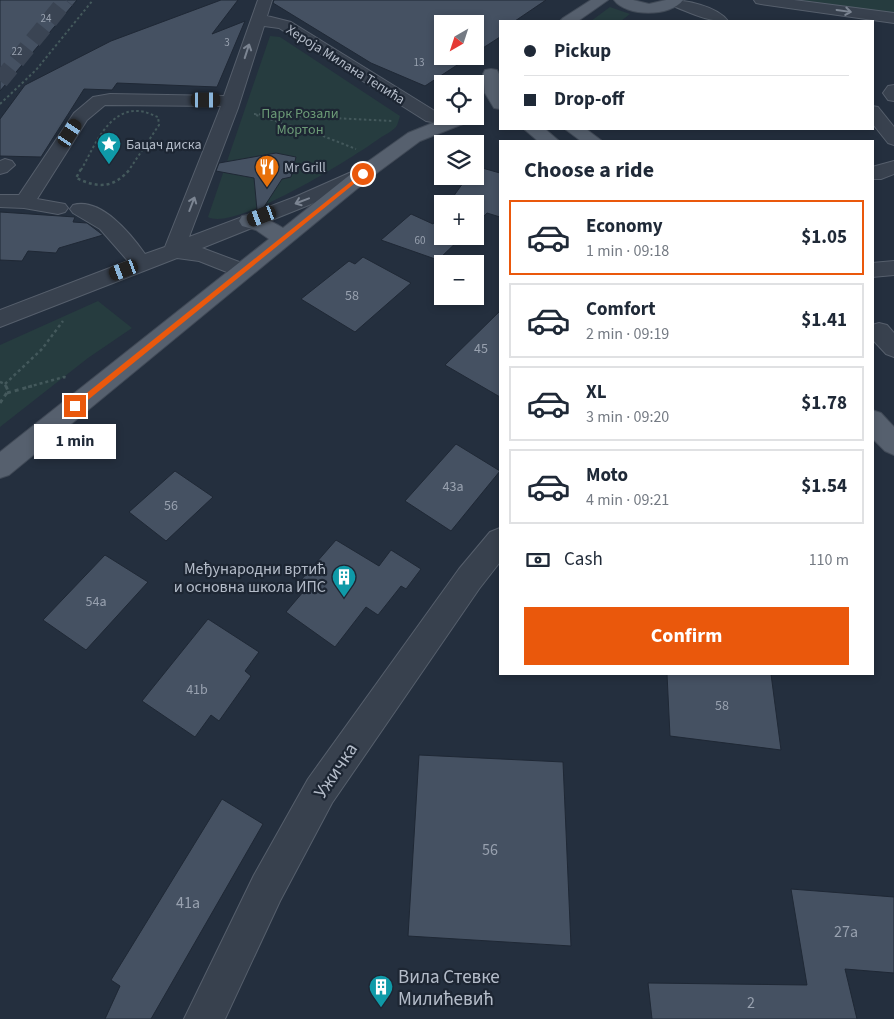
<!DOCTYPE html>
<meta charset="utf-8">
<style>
body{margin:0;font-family:"Source Sans 3",sans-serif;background:#f2f2f3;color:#1f2937;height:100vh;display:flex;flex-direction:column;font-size:19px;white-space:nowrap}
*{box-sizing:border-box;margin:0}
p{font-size:16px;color:#747a83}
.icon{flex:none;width:28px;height:28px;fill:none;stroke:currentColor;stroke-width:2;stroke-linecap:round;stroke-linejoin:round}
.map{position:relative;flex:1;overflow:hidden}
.details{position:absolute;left:499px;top:140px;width:375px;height:535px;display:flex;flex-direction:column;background:#fff;border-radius:0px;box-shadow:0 2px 8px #0003}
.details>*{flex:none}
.guide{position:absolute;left:499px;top:20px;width:375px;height:110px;border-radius:0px;box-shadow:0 2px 8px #0003;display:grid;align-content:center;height:110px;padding:0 25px;background:#fff}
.needle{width:32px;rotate:219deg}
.tools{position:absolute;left:434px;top:15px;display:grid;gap:10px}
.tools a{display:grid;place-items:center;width:50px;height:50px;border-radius:0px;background:#fff;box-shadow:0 2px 8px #0003;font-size:25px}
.end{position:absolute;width:22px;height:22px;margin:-11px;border:6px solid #ea580c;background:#fff;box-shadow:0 0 0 2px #fff}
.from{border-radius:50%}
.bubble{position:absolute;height:35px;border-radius:0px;background:#fff;box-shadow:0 2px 8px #0003;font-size:16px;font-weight:700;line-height:35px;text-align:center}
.car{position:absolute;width:15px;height:30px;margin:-15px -8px;border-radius:6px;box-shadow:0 0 4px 1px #0007;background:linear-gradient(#222 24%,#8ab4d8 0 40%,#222 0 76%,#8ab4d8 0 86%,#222 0)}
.guide b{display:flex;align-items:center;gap:18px;height:48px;font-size:19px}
.guide b+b{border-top:1px solid #e0e1e3}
.guide i{width:12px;height:12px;background:#1f2937}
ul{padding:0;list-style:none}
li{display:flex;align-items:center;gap:15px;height:75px;margin:0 10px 8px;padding:0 15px;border:2px solid #e0e1e3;border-radius:0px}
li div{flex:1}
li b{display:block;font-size:19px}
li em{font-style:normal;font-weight:700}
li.current{border-color:#ea580c}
li>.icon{width:45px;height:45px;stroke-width:1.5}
h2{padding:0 25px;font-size:22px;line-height:60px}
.pay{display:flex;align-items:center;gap:12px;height:55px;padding:0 25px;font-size:19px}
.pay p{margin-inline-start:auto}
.action{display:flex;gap:10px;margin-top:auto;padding:10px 25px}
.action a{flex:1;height:58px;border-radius:0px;background:#ea580c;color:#fff;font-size:20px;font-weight:700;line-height:58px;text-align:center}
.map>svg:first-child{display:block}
.green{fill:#263c3f}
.building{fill:#455162;stroke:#1f2835}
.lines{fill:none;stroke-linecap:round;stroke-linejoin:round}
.minor-tunnel{stroke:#3a4453;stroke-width:17;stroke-dasharray:17 9;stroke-linecap:butt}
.minor-casing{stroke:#565f6c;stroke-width:2}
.major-casing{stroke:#414a57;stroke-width:2}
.path-far2{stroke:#44595c;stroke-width:2;stroke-dasharray:2.5 2.5;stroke-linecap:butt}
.path-far1{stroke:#44595c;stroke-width:2.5;stroke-dasharray:3 3;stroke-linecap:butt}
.path{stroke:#44595c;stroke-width:3;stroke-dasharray:4 4;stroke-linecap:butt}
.minor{fill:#38414e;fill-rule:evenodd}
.major{fill:#56606e;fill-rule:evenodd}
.oneway{stroke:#7c8592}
.route{fill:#ea580c}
.labels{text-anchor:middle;stroke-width:4.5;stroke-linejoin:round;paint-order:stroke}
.far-number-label{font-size:11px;fill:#98a1af}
.far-street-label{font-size:14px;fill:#b4bcc9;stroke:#1d2633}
.far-park-label{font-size:14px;fill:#6b9a76;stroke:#1d2633}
.far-poi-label{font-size:14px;fill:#b4bcc9;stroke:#1d2633;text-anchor:start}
.number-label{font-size:14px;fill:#98a1af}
.poi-label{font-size:16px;fill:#b4bcc9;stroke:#1d2633;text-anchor:end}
.near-number-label{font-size:16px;fill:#98a1af}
.near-street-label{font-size:19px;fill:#b4bcc9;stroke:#1d2633}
.near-poi-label{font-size:19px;fill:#b4bcc9;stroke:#1d2633;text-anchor:start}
</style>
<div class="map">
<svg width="894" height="1019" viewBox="0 0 894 1019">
<rect width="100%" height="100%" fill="#242f3e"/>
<!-- green -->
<path class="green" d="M800,0h94v13z
M610,7l20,7 -9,7h-30z
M270,36l10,1 120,79c-1,3 -2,8 -4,11 -4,4 -11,8 -16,11 -26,19 -145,94 -172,79z
M98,301l34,27 -44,30 -88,69v-82z"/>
<!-- building -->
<path class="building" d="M0,0h77l-77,91z
M221,0h17l-26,34 33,-13 -28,66 -100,-4 -5,7 -28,-1 -43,68 -41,-1v-37l25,-34 86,-44z
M274,0h272l-31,21h-15v16l-25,16v-29h-33v32h29l-46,30 -54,-23 -98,-60z
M276,153l20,4 -5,20 -9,2 -18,28 -7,3 -3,-32 -38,-7 3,-8z
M475,166l25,7v44l-13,-4 -12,12v-21h-27l20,-28h7z
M442,211v25h21l-25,24 -57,-20 30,-26 22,10z
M0,212l75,5 -2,5 14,1 16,12 -44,13 -3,5 -28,-2 -6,10 -22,-1z
M363,257l48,26 -56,49 -54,-33 48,-38 6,3z
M500,311v86l-55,-32z
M456,444l44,27 -49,60 -46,-30z
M175,471l38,26 -47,44 -37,-29z
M336,540l43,26 12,-16 30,19 -15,20 -5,-3 -23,29 -12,-8 -31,40 -49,-35 23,-27 -8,-5z
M105,555l43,27 -62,68 -43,-30z
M208,619l51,33 -14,19 6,5 -32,45 -8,-6 -16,22 -53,-36z
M667,674h104l10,76 -111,-14z
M419,755l144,7 8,184 -163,-10z
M222,799l41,25 -112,195h-46l15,-33 -9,-6z
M791,889l103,8v76l-49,-4 12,50h-205l-4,-36 159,2z"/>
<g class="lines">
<!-- minor-tunnel -->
<path class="minor-tunnel" d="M0,81l66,-81"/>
<defs>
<path id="minor" d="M258,0h14l-5,16 24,6 147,91 3,4 -3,4 -6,1 -6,-1 -147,-93 -15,-2 -26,82 -49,129 106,-40 61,-27 7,-2 7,2 3,4 -3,4 -61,27 -107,43 48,18 3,5 -3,5 -8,2 -43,-17 -22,-3 -177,69v-17l128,-49 -28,-32 -27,-16 -3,-4 3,-4c28,-8 58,29 72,49l20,-7 56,-141 -116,-1 -18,15 -50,79 28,5 3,4 -3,4 -7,2 -34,-6 -24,-1v-12h19l55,-82 19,-16 17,-3 114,2z
M669,0c17,0 48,6 59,21 -22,1 -38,-9 -58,-16l-3,-3z
M754,0h40l100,13v10l-133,-19 -5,-1z
M894,85v16l-6,-1 -5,-7 5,-7z
M872,106l6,1 16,20v18l-6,-2 -16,-20z
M5,159l7,2 3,4 -8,7 -7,2v-13z
M894,161v13l-13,5h-9v-12z
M894,261v14l-22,2v-14z
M879,323l8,2 7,8v24l-8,-3 -14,-15v-14z
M500,528v34l-21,27 -147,214 -52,98 -55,118h-41l70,-144 54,-96 151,-210 31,-37z"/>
<path id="major" d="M591,0h17l-30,21h-18l3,-3z
M614,0h19l16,4 17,-4h17c-12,17 -57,17 -69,0z
M491,69l6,1 2,4 1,35 -6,-1 -9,-15 -2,-19 2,-4z
M475,115l1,1 -3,4 -53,21 -50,37 -361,297 -9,3v-26l269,-213 -13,-9 -14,-4 -3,-5 3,-5c14,-3 29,5 41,12l73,-58 52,-37 42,-17h25z
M524,129h21l14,12h-21z
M565,129h21l16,12h-21z
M872,410l9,3 13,14v28l-9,-4 -13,-13z"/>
</defs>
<!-- minor casing -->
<use href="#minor" class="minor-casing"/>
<!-- major casing -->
<use href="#major" class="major-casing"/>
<!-- path-far2 -->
<path class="path-far2" d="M0,104l36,-34 57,-70
M254,114l139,7
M256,115l62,19 38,15
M81,170c13,-22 26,-61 58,-59 6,0 13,4 19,6l1,8 -30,45"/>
<!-- path-far1 -->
<path class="path-far1" d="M81,169l-5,9c22,10 37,11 54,-9
M0,382l5,2 1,3
M5,384l37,-35 21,-28
M28,387l36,-10 3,1"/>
<!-- path -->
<path class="path" d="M7,393l25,-7
M0,403l8,-12 -2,-5"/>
<!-- minor -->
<use href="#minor" class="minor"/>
<!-- major -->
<use href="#major" class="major"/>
</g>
<!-- one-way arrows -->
<defs><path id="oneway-shaft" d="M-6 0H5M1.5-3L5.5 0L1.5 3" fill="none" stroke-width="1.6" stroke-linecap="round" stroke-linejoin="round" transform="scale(1.25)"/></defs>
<g class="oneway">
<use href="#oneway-shaft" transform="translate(844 11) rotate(8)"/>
<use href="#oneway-shaft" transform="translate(247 51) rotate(-72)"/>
<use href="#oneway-shaft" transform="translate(302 201) rotate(159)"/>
<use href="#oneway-shaft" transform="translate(192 204) rotate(-69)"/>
</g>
<!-- route -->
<path class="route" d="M363,172l2,3 -287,233h-5v-4z"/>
<!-- icons -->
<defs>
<symbol id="sight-pin" viewBox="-11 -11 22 30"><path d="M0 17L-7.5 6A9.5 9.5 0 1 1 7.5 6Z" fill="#0f9aa8" stroke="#1d2633"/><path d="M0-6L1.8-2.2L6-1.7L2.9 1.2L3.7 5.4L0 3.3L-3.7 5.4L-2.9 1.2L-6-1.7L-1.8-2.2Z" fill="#fff"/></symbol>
<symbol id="restaurant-pin" viewBox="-11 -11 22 30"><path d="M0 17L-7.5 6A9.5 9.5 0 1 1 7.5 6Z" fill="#e8710a" stroke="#1d2633"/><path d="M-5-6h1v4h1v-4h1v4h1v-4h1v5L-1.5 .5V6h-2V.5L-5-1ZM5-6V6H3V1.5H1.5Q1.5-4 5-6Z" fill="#fff"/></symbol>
<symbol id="building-pin" viewBox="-11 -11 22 30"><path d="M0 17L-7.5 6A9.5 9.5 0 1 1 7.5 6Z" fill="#0f9aa8" stroke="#1d2633"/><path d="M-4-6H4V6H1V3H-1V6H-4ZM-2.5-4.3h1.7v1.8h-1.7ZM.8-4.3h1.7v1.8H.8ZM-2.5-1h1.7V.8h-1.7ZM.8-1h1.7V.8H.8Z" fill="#fff"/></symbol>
</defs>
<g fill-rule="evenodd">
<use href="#sight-pin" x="95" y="130" width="28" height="38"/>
<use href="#restaurant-pin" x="253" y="153" width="28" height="38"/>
<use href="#building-pin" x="330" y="563" width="28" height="38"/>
<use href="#building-pin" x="367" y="973" width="28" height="38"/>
</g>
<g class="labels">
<!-- far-number labels -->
<g class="far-number-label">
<text x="46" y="22">24</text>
<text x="227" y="46">3</text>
<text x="17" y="55">22</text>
<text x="419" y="66">13</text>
<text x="420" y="244">60</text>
</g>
<!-- far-street labels -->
<g class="far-street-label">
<text transform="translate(346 64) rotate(32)" y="5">Хероја Милана Тепића</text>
</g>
<!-- far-park labels -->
<g class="far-park-label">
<text x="300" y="118">Парк Розали<tspan x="300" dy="16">Мортон</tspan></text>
</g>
<!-- far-poi labels -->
<g class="far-poi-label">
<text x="126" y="149">Бацач диска</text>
<text x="284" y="172">Mr Grill</text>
</g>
<!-- number labels -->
<g class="number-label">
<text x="352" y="300">58</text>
<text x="481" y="353">45</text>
<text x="453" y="491">43a</text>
<text x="171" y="510">56</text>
<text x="96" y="606">54a</text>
<text x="197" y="694">41b</text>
<text x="722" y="710">58</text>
</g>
<!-- poi labels -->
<g class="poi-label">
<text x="326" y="574">Међународни вртић<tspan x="326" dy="18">и основна школа ИПС</tspan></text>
</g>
<!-- near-number labels -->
<g class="near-number-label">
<text x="490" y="855">56</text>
<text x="188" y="908">41a</text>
<text x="846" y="937">27a</text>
<text x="751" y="1008">2</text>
</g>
<!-- near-street labels -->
<g class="near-street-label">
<text transform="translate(335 770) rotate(-56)" y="7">Ужичка</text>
</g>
<!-- near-poi labels -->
<g class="near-poi-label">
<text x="398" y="983">Вила Стевке<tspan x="398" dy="22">Милићевић</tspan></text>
</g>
</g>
</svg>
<div class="tools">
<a><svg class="needle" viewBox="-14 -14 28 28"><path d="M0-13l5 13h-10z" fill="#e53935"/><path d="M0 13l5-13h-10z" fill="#747a83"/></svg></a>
<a><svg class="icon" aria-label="locate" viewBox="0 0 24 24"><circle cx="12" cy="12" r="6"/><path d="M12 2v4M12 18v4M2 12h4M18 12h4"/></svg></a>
<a><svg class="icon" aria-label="layers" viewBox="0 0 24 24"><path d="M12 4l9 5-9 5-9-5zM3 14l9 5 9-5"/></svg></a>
<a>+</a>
<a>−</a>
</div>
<i class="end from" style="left:363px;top:174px"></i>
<i class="end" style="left:75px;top:406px"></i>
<div class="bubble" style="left:34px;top:424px;width:82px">1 min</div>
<i class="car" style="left:206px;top:100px;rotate:90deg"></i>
<i class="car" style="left:70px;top:133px;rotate:33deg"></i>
<i class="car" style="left:262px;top:216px;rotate:249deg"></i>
<i class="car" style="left:124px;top:270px;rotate:249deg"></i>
<div class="guide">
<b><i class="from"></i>Pickup</b>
<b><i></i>Drop-off</b>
</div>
<section class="details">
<h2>Choose a ride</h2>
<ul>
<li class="current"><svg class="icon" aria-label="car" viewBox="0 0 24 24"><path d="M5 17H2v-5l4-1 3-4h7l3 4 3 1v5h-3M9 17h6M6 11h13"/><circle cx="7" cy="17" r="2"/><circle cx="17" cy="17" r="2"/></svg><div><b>Economy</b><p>1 min · 09:18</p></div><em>$1.05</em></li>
<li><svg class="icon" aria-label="car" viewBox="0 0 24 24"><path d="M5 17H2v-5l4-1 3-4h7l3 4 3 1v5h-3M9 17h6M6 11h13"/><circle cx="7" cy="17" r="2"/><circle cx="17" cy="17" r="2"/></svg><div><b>Comfort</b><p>2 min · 09:19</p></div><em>$1.41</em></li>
<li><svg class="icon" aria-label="car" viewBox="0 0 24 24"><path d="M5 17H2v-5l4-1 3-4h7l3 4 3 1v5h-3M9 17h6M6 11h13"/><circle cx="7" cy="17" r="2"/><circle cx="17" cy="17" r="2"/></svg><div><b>XL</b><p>3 min · 09:20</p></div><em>$1.78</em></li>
<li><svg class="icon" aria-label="car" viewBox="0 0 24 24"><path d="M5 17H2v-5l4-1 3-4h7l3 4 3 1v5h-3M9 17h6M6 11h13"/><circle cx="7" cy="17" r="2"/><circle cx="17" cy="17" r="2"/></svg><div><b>Moto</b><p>4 min · 09:21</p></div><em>$1.54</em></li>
</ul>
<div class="pay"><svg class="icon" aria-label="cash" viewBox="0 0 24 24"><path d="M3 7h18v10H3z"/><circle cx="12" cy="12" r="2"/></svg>Cash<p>110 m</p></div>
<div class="action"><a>Confirm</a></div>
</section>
</div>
